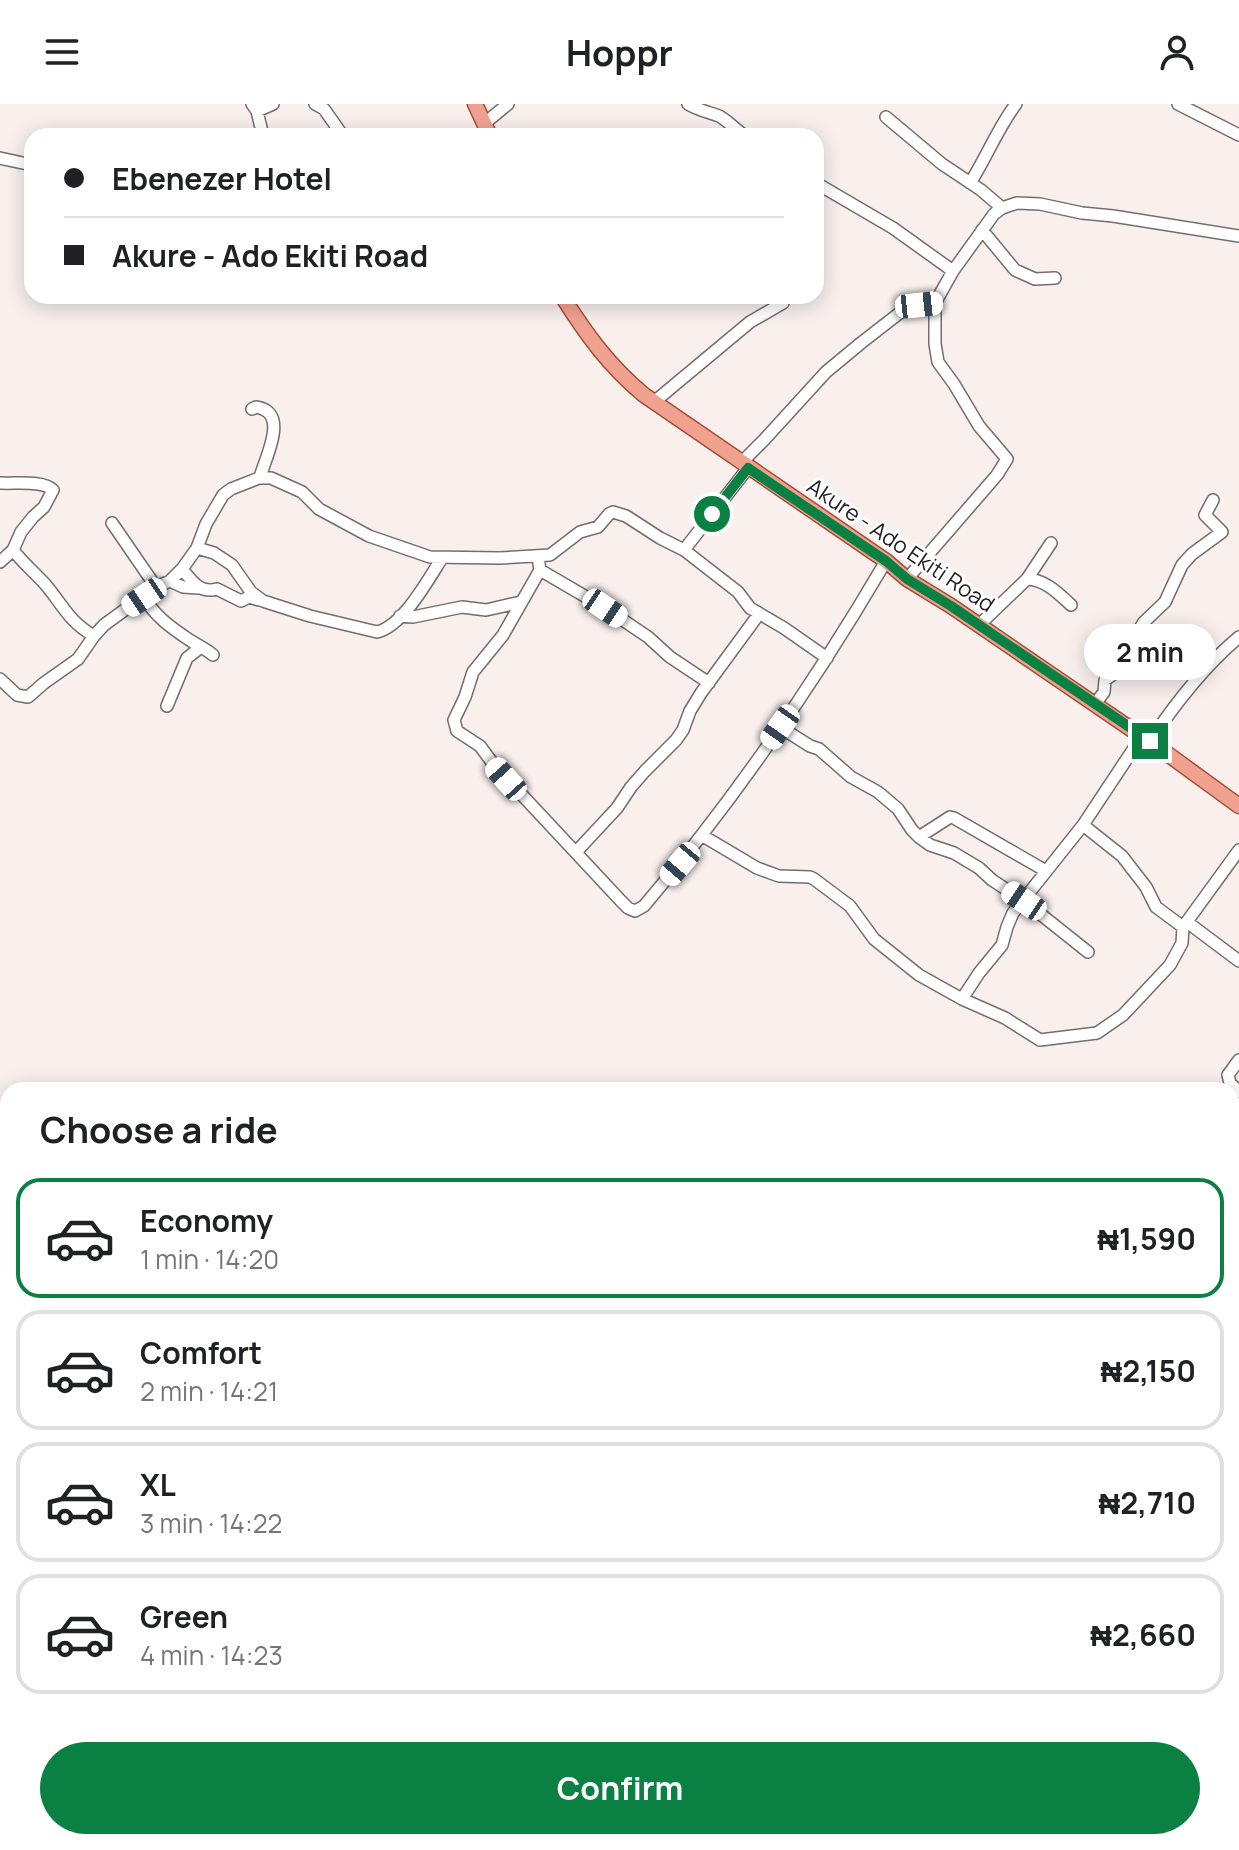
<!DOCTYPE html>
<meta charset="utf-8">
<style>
body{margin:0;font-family:Manrope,sans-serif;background:#f2f2f2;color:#202124;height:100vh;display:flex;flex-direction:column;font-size:30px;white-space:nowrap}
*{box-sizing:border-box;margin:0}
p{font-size:26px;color:#757577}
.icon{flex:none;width:44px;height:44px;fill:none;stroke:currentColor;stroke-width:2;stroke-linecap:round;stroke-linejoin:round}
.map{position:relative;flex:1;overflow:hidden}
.side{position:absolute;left:0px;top:978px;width:1240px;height:768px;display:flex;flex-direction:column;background:#fff;border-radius:24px 24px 0 0;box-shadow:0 4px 20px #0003}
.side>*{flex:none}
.guide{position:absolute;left:24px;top:24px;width:800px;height:176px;border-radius:24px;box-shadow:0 4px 20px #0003;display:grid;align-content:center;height:176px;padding:0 40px;background:#fff}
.end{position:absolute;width:36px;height:36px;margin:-18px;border:10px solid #0b8043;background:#fff;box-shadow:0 0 0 4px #fff}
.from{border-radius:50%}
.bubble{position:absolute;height:56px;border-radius:28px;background:#fff;box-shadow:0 4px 20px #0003;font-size:26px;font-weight:700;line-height:56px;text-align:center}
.car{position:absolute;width:24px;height:48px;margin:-24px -12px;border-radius:10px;box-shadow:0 0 6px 2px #0007;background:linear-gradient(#fff 24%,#345 0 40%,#fff 0 76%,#345 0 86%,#fff 0)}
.guide b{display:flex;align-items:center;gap:28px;height:76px;font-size:30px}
.guide b+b{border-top:2px solid #e0e0e0}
.guide i{width:20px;height:20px;background:#202124}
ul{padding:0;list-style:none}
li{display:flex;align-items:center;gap:24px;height:120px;margin:0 16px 12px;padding:0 24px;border:4px solid #e0e0e0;border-radius:24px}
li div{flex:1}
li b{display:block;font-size:30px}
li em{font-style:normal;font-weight:700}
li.current{border-color:#0b8043}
li>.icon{width:72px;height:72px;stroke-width:1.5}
h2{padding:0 40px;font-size:36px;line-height:96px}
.action{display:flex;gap:16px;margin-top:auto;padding:16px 40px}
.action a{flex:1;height:92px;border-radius:48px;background:#0b8043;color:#fff;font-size:32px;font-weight:700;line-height:92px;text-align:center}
header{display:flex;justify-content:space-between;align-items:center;height:104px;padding:0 40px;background:#fff;font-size:36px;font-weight:700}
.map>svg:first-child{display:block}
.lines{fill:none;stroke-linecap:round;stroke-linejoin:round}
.minor-casing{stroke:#746d6b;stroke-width:14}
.major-casing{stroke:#a34c37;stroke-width:17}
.minor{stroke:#fff;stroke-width:11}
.major{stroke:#f1a28f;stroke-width:14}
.route{stroke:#0b8043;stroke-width:10}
.labels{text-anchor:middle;stroke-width:6;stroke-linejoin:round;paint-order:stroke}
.street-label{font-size:22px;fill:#23201f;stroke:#fff}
</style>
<header><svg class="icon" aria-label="menu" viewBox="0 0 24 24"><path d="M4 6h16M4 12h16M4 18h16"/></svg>Hoppr<svg class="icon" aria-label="person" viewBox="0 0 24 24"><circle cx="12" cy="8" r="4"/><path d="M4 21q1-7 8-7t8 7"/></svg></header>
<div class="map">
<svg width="1239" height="1746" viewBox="0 0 1239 1746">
<rect width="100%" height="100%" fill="#f9f0ee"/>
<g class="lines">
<defs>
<path id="minor" d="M252,0l5,7 6,25
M315,0l9,5 19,27
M688,0c10,6 20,8 31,12 8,4 17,14 26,20
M1178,0l61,31
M257,7l16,-7
M886,13l56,47 39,26 21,18
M485,19l23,-19
M0,54l32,7
M816,79l77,45 60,43
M970,79c17,-26 27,-54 46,-79
M982,126l33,40 20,9 20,-1
M654,298l96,-80 33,-19
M252,305l4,-2c33,5 11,47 5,67l1,3
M741,359l23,-23 62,-68 35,-29 45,-35 29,-5
M0,379c16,1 43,-3 53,7l-9,17 -11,10 -12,15 -8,18 -13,12
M112,419l44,64
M197,444l17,5 18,12 19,27 12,9 47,15 67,16c26,-6 51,-52 65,-74
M13,446c10,13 21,22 32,34 18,21 23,37 49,52
M684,446l54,42 12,16 34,20 43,30
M538,453l2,13 -37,65 -30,37 -8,25 -11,23 3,11 23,15 14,19 127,136 7,7 7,3 9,-5c91,-107 171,-224 242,-345
M182,465c10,12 18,25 35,20l24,12 8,-4 10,3
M540,466l65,38 43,29 22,20 39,26
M907,475l90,-104 10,-16 -28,-33 -25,-42 -16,-22 -3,-18v-41l18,-32 41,-57 8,-6 15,-5 23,1 42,9 31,3 126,20
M1027,475c19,1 31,14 44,26
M170,477l13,6 15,1
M144,493c10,19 29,32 47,44 8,5 15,8 22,14
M400,512l13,1 49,-10 24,3 35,-8
M979,521l48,-46 24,-36
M0,575l17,16 11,2 16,-14 34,-24 16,-23 10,-11 52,-38 14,-6 12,-12 15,-21 9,-24 17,-29 8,-6 28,-11h12l31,14 17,17 50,27 61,21 70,1 50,-3 30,-23 18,-5 11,-13 4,-2 13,4 34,22 24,12 64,-82
M1095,600l9,-12 1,-12 10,-7 10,-12 1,-11 18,-28 21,-20 17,-37 10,-11 30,-22 -17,-17 8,-15
M167,602l20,-48 14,-11
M780,623l30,19 9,3 32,28 27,15 20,17 14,21 7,7 11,8 24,8 25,15 13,12 32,21 64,51
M1150,637c25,-37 54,-75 89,-104
M1083,721l39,31 24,31 10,20 27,20
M703,732l54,32 22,8 31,1 4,2 36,27 24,33 45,36 43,24 43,19 35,22 57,-7 26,-18 47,-50 12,-22 1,-16 56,-77
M919,733l31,-20 4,1 92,53
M576,748l41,-44 14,-21 14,-16 31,-31 7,-10 7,-19 11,-18 58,-79
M1187,818l52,39
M962,895l17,-26 23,-28 5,-18 6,-14 70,-88 59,-89
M1239,956l-11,15 2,8 9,9
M1232,1348l7,2
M1232,1649l7,4
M1232,1694l7,-9
M797,1746l1,-8
M1214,1746l1,-8"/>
<path id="major" d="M475,0l15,32
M562,192c24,38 47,70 82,99l242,166 21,18 44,27 218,149 70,51"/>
</defs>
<!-- minor casing -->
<use href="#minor" class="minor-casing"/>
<!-- major casing -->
<use href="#major" class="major-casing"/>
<!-- minor -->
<use href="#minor" class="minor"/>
<!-- major -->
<use href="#major" class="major"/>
</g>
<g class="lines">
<!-- route -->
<path class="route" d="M712,410l36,-46 138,93 21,18 44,27 199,135"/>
</g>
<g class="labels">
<!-- street labels -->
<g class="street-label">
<text transform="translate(901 441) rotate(34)" y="8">Akure - Ado Ekiti Road</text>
</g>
</g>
</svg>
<i class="end from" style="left:712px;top:410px"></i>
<i class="end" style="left:1150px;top:637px"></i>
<div class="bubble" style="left:1084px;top:520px;width:132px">2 min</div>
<i class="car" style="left:919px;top:201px;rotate:84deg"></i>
<i class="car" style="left:144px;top:493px;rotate:236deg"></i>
<i class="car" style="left:605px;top:504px;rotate:124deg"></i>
<i class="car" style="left:780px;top:623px;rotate:215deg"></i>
<i class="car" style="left:506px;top:675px;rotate:318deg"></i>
<i class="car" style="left:680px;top:760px;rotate:220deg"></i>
<i class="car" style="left:1024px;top:797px;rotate:304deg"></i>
<div class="guide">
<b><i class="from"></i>Ebenezer Hotel</b>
<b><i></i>Akure - Ado Ekiti Road</b>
</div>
<section class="side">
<h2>Choose a ride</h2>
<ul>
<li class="current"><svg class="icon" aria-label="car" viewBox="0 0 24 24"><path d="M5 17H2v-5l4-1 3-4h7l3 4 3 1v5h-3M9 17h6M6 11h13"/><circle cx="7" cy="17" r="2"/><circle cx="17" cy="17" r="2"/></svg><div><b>Economy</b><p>1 min · 14:20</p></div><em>₦1,590</em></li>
<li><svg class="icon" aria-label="car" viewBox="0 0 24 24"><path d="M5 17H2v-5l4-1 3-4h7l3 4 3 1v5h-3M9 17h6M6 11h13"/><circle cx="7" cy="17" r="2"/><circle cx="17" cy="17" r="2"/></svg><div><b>Comfort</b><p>2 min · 14:21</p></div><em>₦2,150</em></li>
<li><svg class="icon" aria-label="car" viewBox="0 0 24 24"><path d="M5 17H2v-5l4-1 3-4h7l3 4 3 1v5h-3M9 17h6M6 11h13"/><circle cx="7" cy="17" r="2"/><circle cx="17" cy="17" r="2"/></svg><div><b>XL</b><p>3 min · 14:22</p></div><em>₦2,710</em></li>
<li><svg class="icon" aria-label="car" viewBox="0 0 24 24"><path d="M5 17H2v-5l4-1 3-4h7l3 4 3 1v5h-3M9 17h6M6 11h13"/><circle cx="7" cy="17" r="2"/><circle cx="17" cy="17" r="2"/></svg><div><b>Green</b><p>4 min · 14:23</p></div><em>₦2,660</em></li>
</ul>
<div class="action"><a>Confirm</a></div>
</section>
</div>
